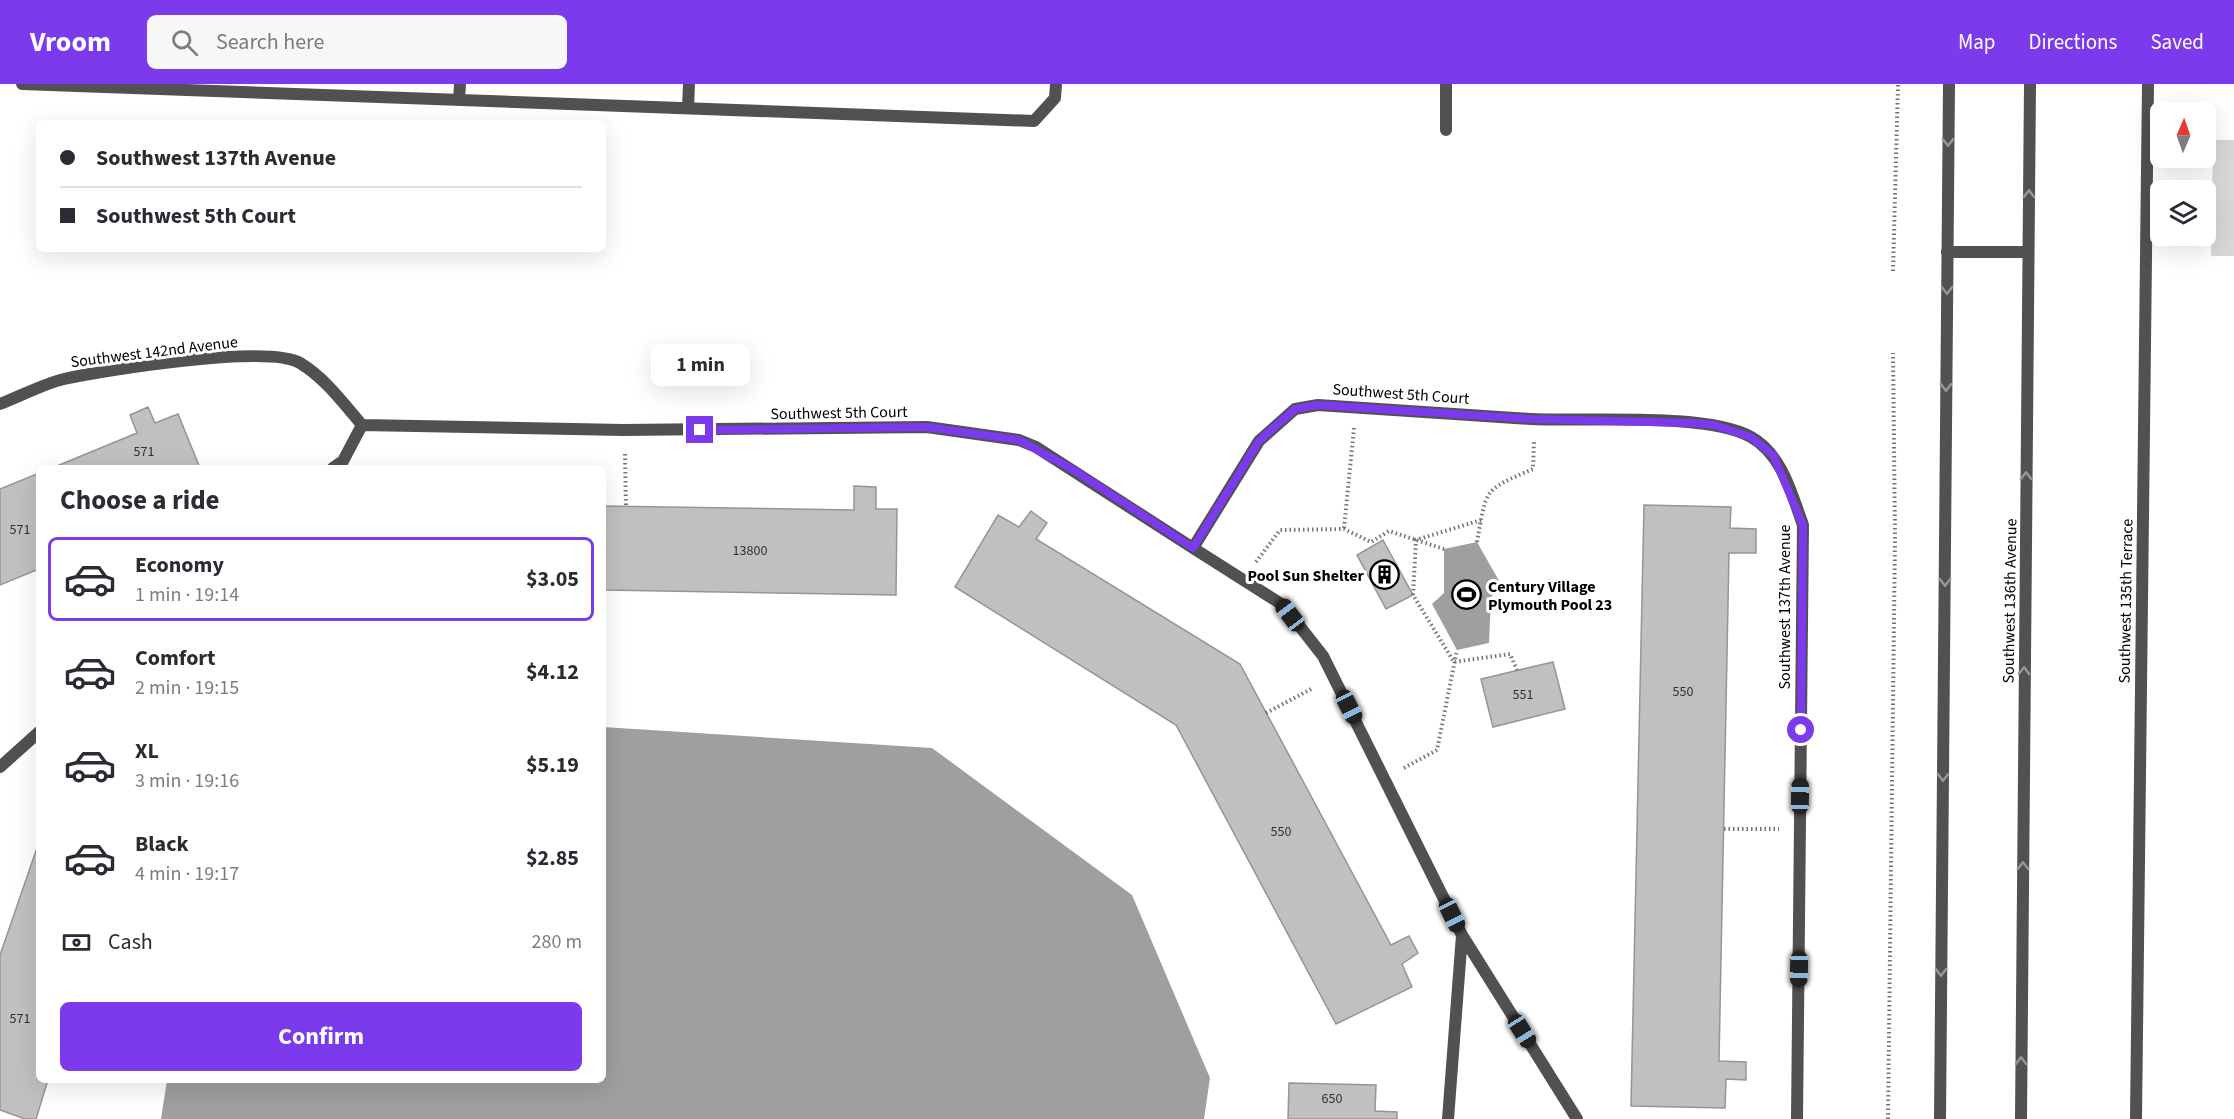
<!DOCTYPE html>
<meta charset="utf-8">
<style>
body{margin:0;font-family:"Source Sans 3",sans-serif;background:#f7f7f7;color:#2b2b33;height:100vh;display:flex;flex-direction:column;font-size:22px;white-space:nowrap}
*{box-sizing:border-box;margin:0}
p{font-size:20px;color:#7c7c81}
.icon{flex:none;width:33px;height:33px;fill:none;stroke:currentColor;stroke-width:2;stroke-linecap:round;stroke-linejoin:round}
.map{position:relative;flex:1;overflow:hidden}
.side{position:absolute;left:36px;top:381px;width:570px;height:618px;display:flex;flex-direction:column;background:#fff;border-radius:9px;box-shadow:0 6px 24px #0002}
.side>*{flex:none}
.top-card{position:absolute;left:36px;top:36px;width:570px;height:132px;border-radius:9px;box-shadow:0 6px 24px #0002;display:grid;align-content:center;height:132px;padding:0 24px;background:#fff}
.needle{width:39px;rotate:2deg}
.tools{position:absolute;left:2150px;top:18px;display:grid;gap:12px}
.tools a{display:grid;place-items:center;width:66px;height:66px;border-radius:9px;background:#fff;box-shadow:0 6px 24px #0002;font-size:30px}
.end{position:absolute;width:27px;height:27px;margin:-14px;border:8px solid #7c3aed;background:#fff;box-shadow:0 0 0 3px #fff}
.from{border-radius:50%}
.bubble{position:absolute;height:42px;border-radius:9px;background:#fff;box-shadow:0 6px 24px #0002;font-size:20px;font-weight:700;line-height:42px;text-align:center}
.car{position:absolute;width:18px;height:36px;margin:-18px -9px;border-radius:8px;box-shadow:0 0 4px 2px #0007;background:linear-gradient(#222 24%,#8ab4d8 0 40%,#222 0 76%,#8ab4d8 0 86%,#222 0)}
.top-card b{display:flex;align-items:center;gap:21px;height:57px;font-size:22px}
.top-card b+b{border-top:2px solid #e1e1e2}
.top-card i{width:15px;height:15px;background:#2b2b33}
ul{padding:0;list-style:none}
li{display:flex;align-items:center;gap:18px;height:84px;margin:0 12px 9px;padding:0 12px;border:3px solid transparent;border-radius:9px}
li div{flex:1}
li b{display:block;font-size:22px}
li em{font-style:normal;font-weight:700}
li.on{border-color:#7c3aed}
li>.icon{width:54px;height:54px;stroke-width:1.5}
h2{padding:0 24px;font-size:27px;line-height:72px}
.pay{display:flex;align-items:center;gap:15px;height:66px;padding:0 24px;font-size:22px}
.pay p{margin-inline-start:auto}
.action{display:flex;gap:12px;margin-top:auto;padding:12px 24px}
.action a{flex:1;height:69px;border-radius:9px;background:#7c3aed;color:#fff;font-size:24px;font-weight:700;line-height:69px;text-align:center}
header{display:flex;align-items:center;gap:36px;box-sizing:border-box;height:84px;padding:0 30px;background:#7c3aed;color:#fff}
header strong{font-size:28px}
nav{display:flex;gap:33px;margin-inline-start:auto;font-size:21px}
.search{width:420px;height:54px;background:#f7f7f7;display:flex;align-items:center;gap:15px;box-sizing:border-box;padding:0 21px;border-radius:9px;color:#7c7c81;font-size:22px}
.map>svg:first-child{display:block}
.green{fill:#d8d8d8}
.water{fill:#9f9f9f}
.building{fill:#c0c0c0;stroke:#959595;stroke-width:1.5}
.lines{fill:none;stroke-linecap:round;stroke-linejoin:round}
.path{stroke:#737373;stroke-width:4;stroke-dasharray:1.5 3;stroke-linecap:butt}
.service{stroke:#515151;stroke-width:12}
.minor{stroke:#515151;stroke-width:12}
.tertiary{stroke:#515151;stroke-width:12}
.oneway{stroke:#979797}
.route{stroke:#7c3aed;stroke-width:8}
.labels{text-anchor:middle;stroke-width:6;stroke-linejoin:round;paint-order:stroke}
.number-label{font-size:14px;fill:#303030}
.street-label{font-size:16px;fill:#000;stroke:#fff}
.poi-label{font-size:16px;font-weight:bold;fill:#000;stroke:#fff;text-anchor:end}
</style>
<header>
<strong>Vroom</strong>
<div class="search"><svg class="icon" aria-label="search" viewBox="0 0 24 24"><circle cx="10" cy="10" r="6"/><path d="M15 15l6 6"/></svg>Search here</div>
<nav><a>Map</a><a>Directions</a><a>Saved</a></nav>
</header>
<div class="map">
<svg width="2234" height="1035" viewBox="0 0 2234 1035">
<rect width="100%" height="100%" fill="#fff"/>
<!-- green -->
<path class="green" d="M2213,56h21v116h-23z"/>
<!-- water -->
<path class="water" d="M1477,458l25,44 -11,11 -2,46 -32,7 -25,-46 12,-11v-44z
M603,643l329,21 200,147 78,183 -6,41h-1043l6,-39h436z"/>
<!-- building -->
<path class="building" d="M148,323l7,16 23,-9 22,54h-148l85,-35 -7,-18z
M39,389v96l-39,16v-96z
M854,402l22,1v22h21l-1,86 -293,-5v-84l251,4z
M1644,421l87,2 -1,21 26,1v24h-27l-10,508 27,1v18l-20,-1 -1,29 -94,-2z
M1031,427l16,12 -11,16 204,125 151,281 18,-9 9,17 -16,11 10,23 -76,37 -160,-299 -221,-138 43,-72 21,12z
M1383,456l30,55 -27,14 -29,-54z
M1553,578l12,47 -72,18 -12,-48z
M39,758v238h9l-12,39h-11l-25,-9v-155z
M1289,999l87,2 -1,26 22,1v7h-109z"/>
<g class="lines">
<!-- path -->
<path class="path" d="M1893,187l5,-187
M625,370l1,53
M1481,436l-65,20 -3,55 41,67 56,-8 7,16
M1344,444l10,-100
M1477,458c10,-54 5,-51 56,-73l1,-27
M1256,478l24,-32 64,-1 27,13 18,-11 55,18
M1266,629l47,-25
M1404,684l33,-18 20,-100
M1724,745h55
M1888,1035l7,-583 -2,-183"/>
<!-- service -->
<path class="service" d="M22,0l1012,37 21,-23 1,-14
M459,16l1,-16
M688,24l1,-24
M1446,46v-46
M1947,168h81"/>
<!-- minor -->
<path class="minor" d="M0,320c21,-8 43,-20 64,-25 41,-9 204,-35 236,-16 25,15 44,41 62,62
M362,341l261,5 304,-3 92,13 17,7 157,101 66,-107 36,-32 23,-4c71,4 142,9 213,14 55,3 176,-7 220,18 31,17 41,58 52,88l-6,594
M333,384l10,-7 19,-36
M1193,464l90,57 40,51 139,279 -14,184
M0,683l39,-35
M1462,851l115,184
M2136,1035l12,-1035"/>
<!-- tertiary -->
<path class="tertiary" d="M1940,1035l9,-1035
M2021,1035l9,-1035"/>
</g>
<!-- one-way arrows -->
<defs><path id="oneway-chevron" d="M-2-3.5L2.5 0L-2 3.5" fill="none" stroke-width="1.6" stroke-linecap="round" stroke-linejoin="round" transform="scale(1.5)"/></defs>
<g class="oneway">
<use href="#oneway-chevron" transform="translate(1948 58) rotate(90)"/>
<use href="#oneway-chevron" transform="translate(2029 110) rotate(-89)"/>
<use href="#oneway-chevron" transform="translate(1947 206) rotate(90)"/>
<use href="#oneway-chevron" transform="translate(1946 303) rotate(90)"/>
<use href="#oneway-chevron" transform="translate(2026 392) rotate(-89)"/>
<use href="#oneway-chevron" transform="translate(1945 498) rotate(90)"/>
<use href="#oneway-chevron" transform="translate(2024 587) rotate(-89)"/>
<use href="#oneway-chevron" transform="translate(1943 693) rotate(90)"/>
<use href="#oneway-chevron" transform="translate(2023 782) rotate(-90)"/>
<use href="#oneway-chevron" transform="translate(1941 888) rotate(91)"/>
<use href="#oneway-chevron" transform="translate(2021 977) rotate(-90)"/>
</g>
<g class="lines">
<!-- route -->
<path class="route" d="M700,346l227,-3 92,13 53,29 121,79 66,-107 36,-32 23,-4 213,14 163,4 20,2 37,12 22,18 30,70 -2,205"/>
</g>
<!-- icons -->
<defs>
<symbol id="building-ring" viewBox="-11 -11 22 22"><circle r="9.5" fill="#fff" stroke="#000" stroke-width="1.5"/><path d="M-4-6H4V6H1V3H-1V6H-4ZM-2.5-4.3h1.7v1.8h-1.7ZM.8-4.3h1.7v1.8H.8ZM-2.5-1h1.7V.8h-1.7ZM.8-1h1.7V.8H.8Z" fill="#000"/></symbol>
<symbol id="stadium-ring" viewBox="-11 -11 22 22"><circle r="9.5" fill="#fff" stroke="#000" stroke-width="1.5"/><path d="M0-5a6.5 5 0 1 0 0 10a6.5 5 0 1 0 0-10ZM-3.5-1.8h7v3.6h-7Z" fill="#000"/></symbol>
</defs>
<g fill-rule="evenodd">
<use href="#building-ring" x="1368" y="474" width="33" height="33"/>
<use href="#stadium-ring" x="1450" y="494" width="33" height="33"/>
</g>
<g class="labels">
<!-- number labels -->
<g class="number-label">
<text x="144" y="372">571</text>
<text x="20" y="450">571</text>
<text x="750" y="471">13800</text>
<text x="1683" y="612">550</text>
<text x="1523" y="615">551</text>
<text x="1281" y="752">550</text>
<text x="20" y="939">571</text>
<text x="1332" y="1019">650</text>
</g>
<!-- street labels -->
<g class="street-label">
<text transform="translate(154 267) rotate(-7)" y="6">Southwest 142nd Avenue</text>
<text transform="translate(1401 309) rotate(4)" y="6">Southwest 5th Court</text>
<text transform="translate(839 328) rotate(-1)" y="6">Southwest 5th Court</text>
<text transform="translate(2009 517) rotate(-89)" y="6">Southwest 136th Avenue</text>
<text transform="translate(2125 517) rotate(-89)" y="6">Southwest 135th Terrace</text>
<text transform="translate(1784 523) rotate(-90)" y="6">Southwest 137th Avenue</text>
</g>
<!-- poi labels -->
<g class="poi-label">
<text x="1364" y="497">Pool Sun Shelter</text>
<text x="1488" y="508" text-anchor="start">Century Village<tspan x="1488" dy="18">Plymouth Pool 23</tspan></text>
</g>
</g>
</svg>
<div class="tools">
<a><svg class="needle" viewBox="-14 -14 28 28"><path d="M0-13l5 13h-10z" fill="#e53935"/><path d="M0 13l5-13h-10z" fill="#7c7c81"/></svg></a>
<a><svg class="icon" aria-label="layers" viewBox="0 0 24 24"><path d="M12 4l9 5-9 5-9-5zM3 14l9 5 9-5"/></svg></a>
</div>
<i class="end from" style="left:1801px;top:646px"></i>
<i class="end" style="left:700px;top:346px"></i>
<div class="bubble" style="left:651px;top:260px;width:99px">1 min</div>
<i class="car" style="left:1290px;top:531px;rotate:323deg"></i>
<i class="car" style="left:1349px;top:623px;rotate:153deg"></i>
<i class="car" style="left:1800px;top:712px;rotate:1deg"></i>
<i class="car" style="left:1452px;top:831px;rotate:154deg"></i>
<i class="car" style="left:1799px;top:885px;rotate:181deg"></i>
<i class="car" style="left:1522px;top:947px;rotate:148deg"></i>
<div class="top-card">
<b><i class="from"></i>Southwest 137th Avenue</b>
<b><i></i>Southwest 5th Court</b>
</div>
<section class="side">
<h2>Choose a ride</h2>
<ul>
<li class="on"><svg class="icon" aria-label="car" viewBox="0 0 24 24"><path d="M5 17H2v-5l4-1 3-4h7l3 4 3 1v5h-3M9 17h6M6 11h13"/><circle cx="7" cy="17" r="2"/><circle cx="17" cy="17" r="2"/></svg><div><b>Economy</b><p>1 min · 19:14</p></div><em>$3.05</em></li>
<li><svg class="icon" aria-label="car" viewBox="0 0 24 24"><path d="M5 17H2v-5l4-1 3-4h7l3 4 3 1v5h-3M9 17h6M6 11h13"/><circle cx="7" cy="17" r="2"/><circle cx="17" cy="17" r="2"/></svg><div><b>Comfort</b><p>2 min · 19:15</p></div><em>$4.12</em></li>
<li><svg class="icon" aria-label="car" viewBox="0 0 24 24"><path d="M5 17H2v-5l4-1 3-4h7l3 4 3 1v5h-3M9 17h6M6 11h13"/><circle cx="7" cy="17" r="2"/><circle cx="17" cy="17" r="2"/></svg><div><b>XL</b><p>3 min · 19:16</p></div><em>$5.19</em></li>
<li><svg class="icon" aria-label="car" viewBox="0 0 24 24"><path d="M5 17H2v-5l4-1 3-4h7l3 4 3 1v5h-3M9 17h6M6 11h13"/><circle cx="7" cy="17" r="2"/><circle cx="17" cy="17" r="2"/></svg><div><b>Black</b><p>4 min · 19:17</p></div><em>$2.85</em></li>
</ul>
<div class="pay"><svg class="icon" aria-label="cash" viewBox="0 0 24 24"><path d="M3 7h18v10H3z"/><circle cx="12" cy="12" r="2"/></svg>Cash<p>280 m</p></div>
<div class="action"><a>Confirm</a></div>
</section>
</div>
